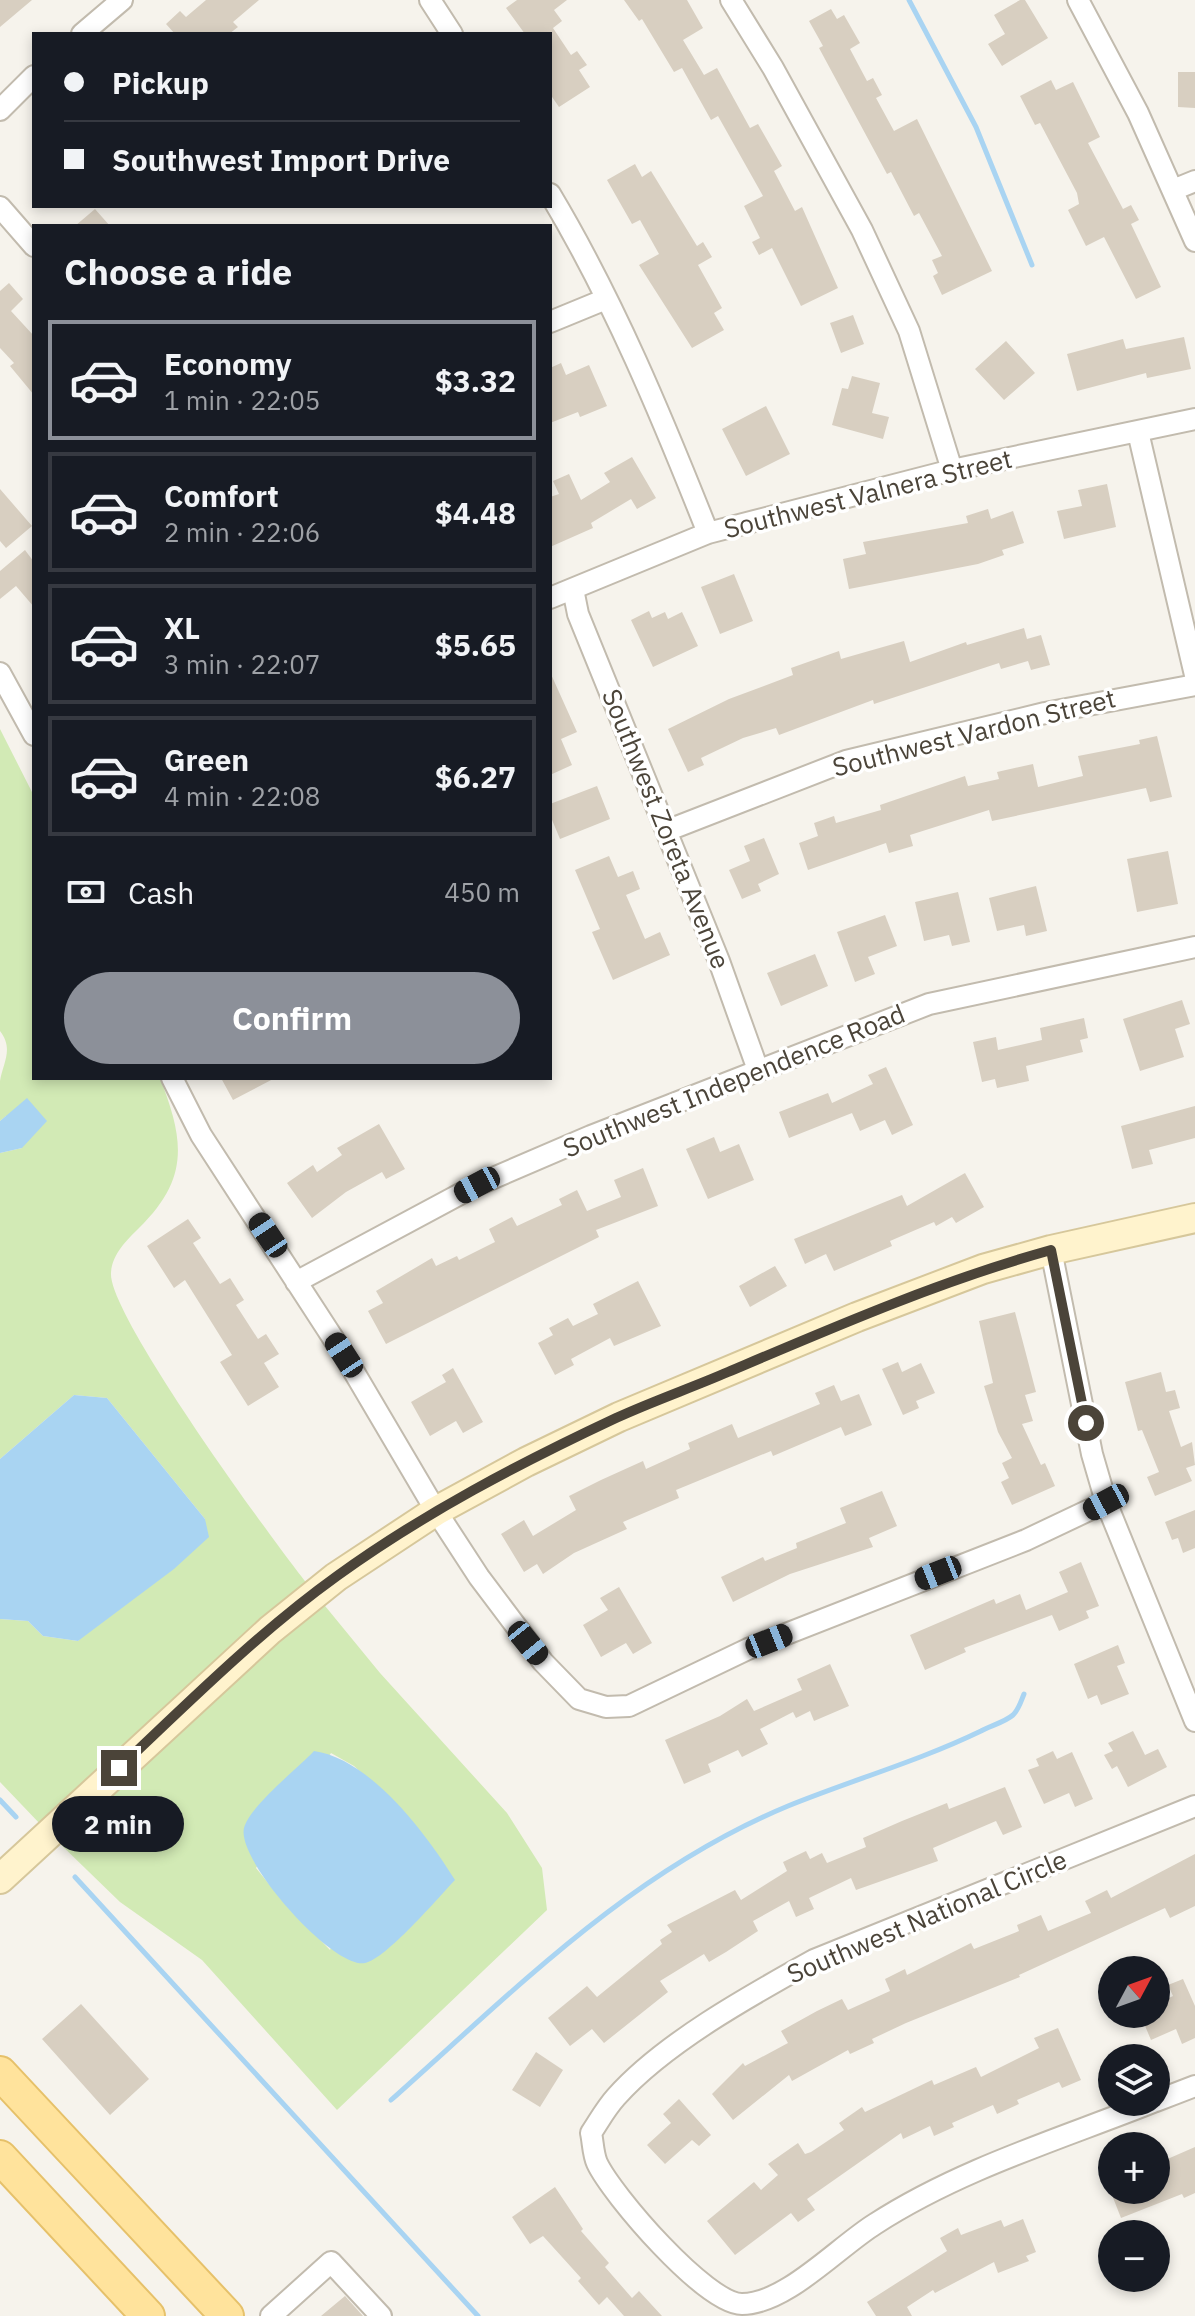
<!DOCTYPE html>
<meta charset="utf-8">
<style>
body{margin:0;font-family:"IBM Plex Sans",sans-serif;background:#242831;color:#f1f3f6;height:100vh;display:flex;flex-direction:column;font-size:30px;white-space:nowrap}
*{box-sizing:border-box;margin:0}
p{font-size:26px;color:#9ea1a6}
.icon{flex:none;width:44px;height:44px;fill:none;stroke:currentColor;stroke-width:2;stroke-linecap:round;stroke-linejoin:round}
.map{position:relative;flex:1;overflow:hidden}
.drawer{position:absolute;left:32px;top:224px;width:520px;height:856px;display:flex;flex-direction:column;background:#171b24;border-radius:0px;box-shadow:0 4px 12px #0003}
.drawer>*{flex:none}
.hud{position:absolute;left:32px;top:32px;width:520px;height:176px;border-radius:0px;box-shadow:0 4px 12px #0003;display:grid;align-content:center;height:176px;padding:0 32px;background:#171b24}
.needle{width:52px;rotate:49deg}
.tools{position:absolute;left:1098px;top:1956px;display:grid;gap:16px}
.tools a{display:grid;place-items:center;width:72px;height:72px;border-radius:50%;background:#171b24;box-shadow:0 4px 12px #0003;font-size:40px}
.end{position:absolute;width:36px;height:36px;margin:-18px;border:10px solid #4b4439;background:#fff;box-shadow:0 0 0 4px #fff}
.from{border-radius:50%}
.bubble{position:absolute;height:56px;border-radius:28px;background:#171b24;box-shadow:0 4px 12px #0003;font-size:26px;font-weight:800;line-height:56px;text-align:center}
.car{position:absolute;width:24px;height:48px;margin:-24px -12px;border-radius:10px;box-shadow:0 0 6px 2px #0007;background:linear-gradient(#222 24%,#8ab4d8 0 40%,#222 0 76%,#8ab4d8 0 86%,#222 0)}
.hud b{display:flex;align-items:center;gap:28px;height:76px;font-size:30px}
.hud b+b{border-top:2px solid #363941}
.hud i{width:20px;height:20px;background:#f1f3f6}
ul{padding:0;list-style:none}
li{display:flex;align-items:center;gap:24px;height:120px;margin:0 16px 12px;padding:0 16px;border:4px solid #363941;border-radius:0px}
li div{flex:1}
li b{display:block;font-size:30px}
li em{font-style:normal;font-weight:800}
li.on{border-color:#8c9099}
li>.icon{width:72px;height:72px;stroke-width:1.5}
h2{padding:0 32px;font-size:36px;line-height:96px}
.pay{display:flex;align-items:center;gap:20px;height:88px;padding:0 32px;font-size:30px}
.pay p{margin-inline-start:auto}
.cta{display:flex;gap:16px;margin-top:auto;padding:16px 32px}
.cta a{flex:1;height:92px;border-radius:48px;background:#8c9099;color:#fff;font-size:32px;font-weight:800;line-height:92px;text-align:center}
.map>svg:first-child{display:block}
.green{fill:#d2eab5;fill-rule:evenodd}
.water{fill:#a9d4f2}
.lines{fill:none;stroke-linecap:round;stroke-linejoin:round}
.stream{stroke:#a9d4f2;stroke-width:5}
.building{fill:#d8cfc1}
.street-casing{stroke:#c2bbae;stroke-width:24}
.secondary-casing{stroke:#d6c79b;stroke-width:32}
.primary-casing{stroke:#e6c16a;stroke-width:36}
.street{stroke:#fff;stroke-width:20}
.secondary{stroke:#fff3cd;stroke-width:28}
.primary{stroke:#ffe39c;stroke-width:32}
.route{stroke:#4b4439;stroke-width:10}
.labels{text-anchor:middle;stroke-width:7;stroke-linejoin:round;paint-order:stroke}
.street-label{font-size:26px;fill:#4b4439;stroke:#fff}
</style>
<div class="map">
<svg width="1195" height="2316" viewBox="0 0 1195 2316">
<rect width="100%" height="100%" fill="#f6f3ec"/>
<!-- green -->
<path class="green" d="M0,729l34,67v282h126c24,62 30,100 -21,150 -12,12 -27,26 -28,45 -3,42 164,271 198,313l-267,240 -42,-44v-163l28,2 15,15 35,5 127,-122 -98,-121 -33,-3 -74,64v-306l22,-5 -16,-32 -6,5c0,-13 0,-27 0,-40 3,-18 14,-32 0,-50z
M321,1601l59,72 127,140 35,55 5,42 -210,200 -135,-150 -82,-58 -65,-63zM331,1753l23,13 31,28 -55,156 -49,-51 -25,-31z"/>
<!-- water -->
<path class="water" d="M27,1098l20,23 -25,27 -22,5v-32z
M74,1395l33,3 98,121 4,18 -35,32 -96,72 -35,-5 -15,-15 -28,-2v-160z
M314,1751c57,8 113,84 141,129 -17,18 -69,79 -90,83 -32,6 -129,-103 -121,-135 6,-22 53,-59 70,-77z"/>
<g class="lines">
<!-- stream -->
<path class="stream" d="M909,0l67,127 56,138
M0,1800l16,17
M75,1877l403,439
M391,2100c125,-111 240,-229 397,-294 64,-26 131,-45 193,-75 9,-5 24,-9 32,-16 6,-6 8,-14 11,-21"/>
</g>
<!-- building -->
<path class="building" d="M0,0h32l-32,27z
M206,0h53l-26,22 5,5 -9,7h-54l-9,-10 14,-13 6,6z
M517,0h50l-13,10 8,11 -9,7 18,27 6,-4 10,14 -8,5 11,17 -31,20 -9,-13v-60h-25l-19,-26z
M624,0h63l16,28 -20,12 21,35 13,-7 33,60 8,-4 24,42 -8,5 21,40 7,-4 36,81 -37,18 -29,-58 -13,7 -7,-13 8,-4 -16,-32 19,-10 -45,-80 -7,4 -29,-52 -8,4 -32,-53 -3,2z
M1020,0h5l23,38 -46,28 -14,-22 17,-10 -11,-19z
M831,9l6,10 7,-4 16,28 -10,6 17,32 6,-3 9,17 -6,3 18,33 23,-12 75,152 -50,24 -9,-19 5,-3 -6,-13 10,-4 -23,-43 -5,3 -23,-44 -4,2 -68,-126 4,-2 -14,-25z
M1178,72h17v36l-17,-1z
M1051,80l5,10 17,-8 27,55 -12,6 35,66 8,-4 8,15 -8,4 30,63 -25,12 -32,-62 -18,9 -18,-36 11,-6 -2,-11 -37,-70 -5,2 -15,-29z
M635,164l7,13 9,-6 46,75 6,-4 9,15 -14,8 24,43 -8,5 10,17 -32,18 -53,-83 20,-11 -19,-34 -8,4 -25,-44z
M95,209l15,17h-35z
M9,283l14,16 -12,12 23,25v59l-24,-29 4,-3 -14,-15v-57z
M853,315l11,29 -23,9 -11,-30z
M1184,337l7,32 -44,9 -1,-5 -69,18 -10,-37 56,-15 3,10z
M1006,341l29,32 -31,27 -29,-31z
M561,363l5,12 23,-10 18,41 -27,11 -2,-5 -28,11v-55z
M852,376l28,7 -8,30 17,4 -6,22 -51,-14 10,-37 6,1z
M766,406l24,48 -44,22 -24,-47z
M632,457l24,41 -19,11 -6,-10 -40,24 2,5 -43,19v-50l9,-3 -6,-13 16,-7 12,26 29,-18 -6,-9z
M1107,484l9,43 -52,12 -7,-28 25,-5 -4,-16z
M0,489l32,37 -26,22 -6,-7z
M988,509l3,10 22,-8 11,32 -22,7 2,5 -26,9 -129,25 -6,-30 23,-5 -3,-12 105,-19 -2,-7z
M25,550l9,12v45l-18,-21 -16,13v-28z
M734,574l19,47 -33,13 -19,-47z
M649,611l3,7 13,-6 3,7 14,-7 16,34 -45,21 -22,-47z
M1024,628l3,11 14,-4 9,30 -19,5 -3,-9 -27,8 -2,-6 -125,41 -1,-4 -94,35 -3,-7 -33,10 -42,20 3,7 -16,7 -20,-43 61,-30 64,-24 -2,-7 48,-17 2,8 63,-18 6,21 56,-20 1,3z
M550,672l27,60 -16,7 11,26 -22,10z
M1157,736l15,61 -22,5 -4,-14 -154,33 -3,-11 -79,25 3,11 -24,7 -3,-10 -78,27 -9,-27 19,-7 -4,-13 20,-7 2,7 45,-13 -1,-5 85,-29 3,10 31,-7 -2,-7 36,-8 5,23 45,-11 -5,-20 62,-12 -1,-4z
M597,786l13,33 -50,20 -10,-24v-11z
M764,838l15,36 -21,10 3,7 -19,8 -13,-29 21,-9 -6,-15z
M1168,851l10,53 -41,8 -10,-53z
M609,856l9,21 15,-6 7,18 -14,6 19,44 15,-7 10,23 -57,25 -21,-48 8,-3 -25,-59z
M1036,886l11,45 -21,5 -2,-11 -27,6 -8,-33z
M958,892l12,50 -18,4 -3,-11 -25,6 -9,-39z
M885,915l12,31 -29,11 7,17 -20,8 -18,-50z
M815,954l13,32 -47,20 -14,-33z
M1182,1000l8,24 -15,5 9,28 -44,14 -17,-52z
M1084,1018l4,20 -8,2 3,12 -57,14 3,15 -32,7 -2,-9 -13,3 -9,-40 23,-5 2,13 44,-10 -2,-12z
M886,1067l27,58 -21,10 -7,-15 -25,11 -8,-18 -63,25 -10,-26 49,-19 4,10 41,-19 -5,-9z
M221,1078h54l-42,22z
M1195,1106v32l-46,12 4,14 -21,5 -11,-43z
M379,1124l26,45 -19,10 -4,-7 -36,20 -34,26 -25,-35 26,-18 4,7 25,-17 -5,-7z
M714,1137l6,15 19,-8 15,36 -46,19 -22,-50z
M643,1168l15,38 -62,24 3,7 -213,107 -18,-33 15,-8 -7,-12 56,-33 4,8 21,-10 2,4 36,-18 -6,-13 23,-12 5,9 45,-21 -3,-6 18,-9 10,21 34,-14 -7,-17z
M965,1173l19,34 -28,16 -4,-6 -16,9 -2,-4 -44,19 2,5 -58,25 -8,-17 -21,10 -11,-25 108,-44 5,11z
M188,1219l13,19 -8,5 27,41 10,-6 14,22 -8,5 22,34 8,-5 13,20 -15,9 15,24 -31,19 -28,-44 12,-7 -47,-75 -11,8 -27,-42z
M775,1266l12,20 -37,21 -11,-21z
M638,1281l23,45 -47,20 -4,-8 -39,21 3,6 -19,10 -17,-32 15,-8 -4,-7 19,-10 5,8 25,-12 -5,-10z
M1015,1312l21,80 -11,3 8,26 -11,3 19,41 4,-2 10,23 -43,19 -11,-23 8,-4 -7,-15 10,-5 -14,-26 -14,-46 9,-3 -14,-62z
M898,1362l4,10 19,-9 14,30 -19,8 3,7 -16,7 -21,-46z
M453,1368l30,54 -20,11 -7,-12 -26,15 -19,-34 35,-20 -4,-7z
M1161,1372l5,20 9,-2 5,18 -11,3 12,36 11,-5 3,23 -9,3 6,13 -37,15 -8,-19 12,-5 -17,-42 -4,1 -13,-49z
M834,1385l7,16 18,-7 13,31 -27,11 -4,-9 -68,29 -2,-5 -95,39 3,8 -56,24 4,7 -53,24 -31,21 -6,-10 -13,8 -23,-38 23,-14 9,16 43,-26 -7,-14 32,-16 42,-19 3,8 44,-20 -2,-6 44,-19 6,14 82,-34 -5,-11z
M882,1491l15,35 -28,12 4,9 -83,27 -57,28 -12,-25 42,-20 2,4 32,-13 -1,-5 50,-20 -6,-15z
M1195,1510v38l-12,5 -5,-15 -6,2 -7,-18z
M1081,1562l18,44 -13,5 3,7 -30,13 -7,-16 -88,33 2,4 -41,18 -15,-35 84,-36 2,5 24,-10 6,16 42,-18 -9,-20z
M619,1587l33,56 -19,11 -7,-11 -25,14 -18,-32 25,-15 -8,-12z
M1118,1645l7,18 -8,3 12,28 -28,11 -4,-10 -9,4 -14,-35z
M830,1664l19,42 -35,15 -4,-10 -14,7 -3,-6 -33,17 8,15 -26,13 -4,-7 -30,14 3,8 -27,12 -19,-44 55,-24 27,-17 7,12 48,-21 -5,-11z
M1133,1731l12,24 13,-6 9,18 -39,20 -11,-21 -5,3 -8,-14 9,-4 -5,-8z
M1053,1751l4,8 15,-7 21,47 -18,8 -6,-14 -25,11 -16,-34 11,-4 -3,-7z
M1005,1787l17,40 -19,8 -7,-14 -63,27 5,13 -82,29 -5,-12 -42,20 5,11 -18,8 -7,-16 -36,20 5,10 -32,21 -17,10 -5,-8 -44,27 8,11 -64,51 -12,-14 -22,17 -22,-28 39,-32 10,11 65,-53 -2,-4 12,-8 -5,-7 68,-35 6,10 46,-29 -4,-9 23,-11 4,8 12,-6 5,10 39,-16 -3,-9 39,-17 45,-18 2,6z
M1195,1854v52l-25,12 -5,-10 -146,67 1,2 -114,46 -34,16 2,4 -24,11 -2,-4 -56,31 -3,-6 -56,45 -21,-26 31,-31 2,3 43,-23 -7,-12 36,-20 25,-12 6,11 42,-19 -5,-12 20,-10 2,6 64,-32 3,6 45,-18 -2,-6 24,-10 7,16 43,-18 -6,-12 22,-11 4,8z
M1183,1979l12,27v32l-13,6 -6,-15 -25,11 -11,-26h16v-10l17,-8 -5,-11z
M81,2004l68,75 -39,36 -68,-76z
M1058,2028l23,52 -19,8 -3,-6 -42,18 2,4 -22,10 -4,-9 -41,18 2,4 -20,9 -4,-10 -27,13 -2,-6 -94,66 8,11 -17,12 -7,-9 -56,42 -28,-34 47,-39 7,8 17,-15 -10,-11 30,-21 7,11 6,-2 33,-22 -5,-7 23,-16 3,5 67,-32 2,5 42,-18 5,10 58,-29 -5,-10z
M536,2052l27,18 -23,37 -28,-17z
M679,2099l32,36 -12,11 -7,-6 -27,24 -18,-19 24,-22 -8,-9z
M1195,2147v46l-11,5 -2,-4 -61,24 -11,-28h46v-26z
M555,2187l28,42 -2,2 28,32 -4,4 27,31 7,-7 23,25h-38l-17,-19 -8,8 -21,-24 3,-3 -38,-42 -13,8 -18,-27z
M1023,2219l13,33 -10,4 3,5 -31,12 -4,-11 -59,31 -2,-3 -26,17 5,9h-36l-9,-14 80,-51 -7,-13 18,-10 3,7 40,-15 3,7z
M345,2296l18,20h-42z"/>
<g class="lines">
<defs>
<path id="street" d="M430,0l22,34
M731,0l42,68 89,162 47,101 43,139
M1078,0l60,113 57,128
M82,34l40,-34
M0,110l34,-34
M1173,190l22,-9
M550,194c64,107 112,223 158,339
M0,207l34,39
M550,322l56,-23
M1138,432l57,243
M573,589l5,25 141,347 39,109
M550,598l158,-65 244,-63 243,-51
M0,673l34,62
M666,831l180,-70 199,-48 150,-28
M172,1078l29,57 143,220 92,156 43,66 64,85 36,37 27,8 23,-1 119,-57 278,-109 80,-38
M1051,1250l41,204 14,48 89,219
M296,1282l181,-97 114,-49 338,-132 266,-57
M1156,2101l39,-15
M1153,2102c-93,37 -193,67 -278,122 -37,23 -89,80 -133,80 -36,0 -130,-109 -145,-141 -4,-9 -4,-21 -6,-30 8,-12 15,-25 25,-36 48,-54 135,-102 198,-137l381,-154
M271,2316l60,-54 50,54"/>
<path id="secondary" d="M0,1879l270,-249 66,-53 100,-66 90,-49 93,-45 238,-100 126,-48 68,-19 144,-32"/>
<path id="primary" d="M0,2073l227,243
M0,2157l148,159"/>
</defs>
<!-- street casing -->
<use href="#street" class="street-casing"/>
<!-- secondary casing -->
<use href="#secondary" class="secondary-casing"/>
<!-- primary casing -->
<use href="#primary" class="primary-casing"/>
<!-- street -->
<use href="#street" class="street"/>
<!-- secondary -->
<use href="#secondary" class="secondary"/>
<!-- primary -->
<use href="#primary" class="primary"/>
</g>
<g class="lines">
<!-- route -->
<path class="route" d="M119,1768c70,-66 140,-136 218,-192 87,-63 183,-113 279,-158 37,-17 75,-30 112,-46 106,-45 212,-91 323,-122l35,173"/>
</g>
<g class="labels">
<!-- street labels -->
<g class="street-label">
<text transform="translate(868 494) rotate(-14)" y="9">Southwest Valnera Street</text>
<text transform="translate(974 733) rotate(-14)" y="9">Southwest Vardon Street</text>
<text transform="translate(666 829) rotate(68)" y="9">Southwest Zoreta Avenue</text>
<text transform="translate(734 1081) rotate(-22)" y="9">Southwest Independence Road</text>
<text transform="translate(927 1917) rotate(-23)" y="9">Southwest National Circle</text>
</g>
</g>
</svg>
<div class="tools">
<a><svg class="needle" viewBox="-14 -14 28 28"><path d="M0-13l5 13h-10z" fill="#e53935"/><path d="M0 13l5-13h-10z" fill="#9ea1a6"/></svg></a>
<a><svg class="icon" aria-label="layers" viewBox="0 0 24 24"><path d="M12 4l9 5-9 5-9-5zM3 14l9 5 9-5"/></svg></a>
<a>+</a>
<a>−</a>
</div>
<i class="end from" style="left:1086px;top:1423px"></i>
<i class="end" style="left:119px;top:1768px"></i>
<div class="bubble" style="left:52px;top:1796px;width:132px">2 min</div>
<i class="car" style="left:477px;top:1185px;rotate:242deg"></i>
<i class="car" style="left:268px;top:1235px;rotate:326deg"></i>
<i class="car" style="left:344px;top:1355px;rotate:327deg"></i>
<i class="car" style="left:1106px;top:1502px;rotate:242deg"></i>
<i class="car" style="left:938px;top:1573px;rotate:248deg"></i>
<i class="car" style="left:769px;top:1641px;rotate:68deg"></i>
<i class="car" style="left:528px;top:1643px;rotate:141deg"></i>
<div class="hud">
<b><i class="from"></i>Pickup</b>
<b><i></i>Southwest Import Drive</b>
</div>
<section class="drawer">
<h2>Choose a ride</h2>
<ul>
<li class="on"><svg class="icon" aria-label="car" viewBox="0 0 24 24"><path d="M5 17H2v-5l4-1 3-4h7l3 4 3 1v5h-3M9 17h6M6 11h13"/><circle cx="7" cy="17" r="2"/><circle cx="17" cy="17" r="2"/></svg><div><b>Economy</b><p>1 min · 22:05</p></div><em>$3.32</em></li>
<li><svg class="icon" aria-label="car" viewBox="0 0 24 24"><path d="M5 17H2v-5l4-1 3-4h7l3 4 3 1v5h-3M9 17h6M6 11h13"/><circle cx="7" cy="17" r="2"/><circle cx="17" cy="17" r="2"/></svg><div><b>Comfort</b><p>2 min · 22:06</p></div><em>$4.48</em></li>
<li><svg class="icon" aria-label="car" viewBox="0 0 24 24"><path d="M5 17H2v-5l4-1 3-4h7l3 4 3 1v5h-3M9 17h6M6 11h13"/><circle cx="7" cy="17" r="2"/><circle cx="17" cy="17" r="2"/></svg><div><b>XL</b><p>3 min · 22:07</p></div><em>$5.65</em></li>
<li><svg class="icon" aria-label="car" viewBox="0 0 24 24"><path d="M5 17H2v-5l4-1 3-4h7l3 4 3 1v5h-3M9 17h6M6 11h13"/><circle cx="7" cy="17" r="2"/><circle cx="17" cy="17" r="2"/></svg><div><b>Green</b><p>4 min · 22:08</p></div><em>$6.27</em></li>
</ul>
<div class="pay"><svg class="icon" aria-label="cash" viewBox="0 0 24 24"><path d="M3 7h18v10H3z"/><circle cx="12" cy="12" r="2"/></svg>Cash<p>450 m</p></div>
<div class="cta"><a>Confirm</a></div>
</section>
</div>
